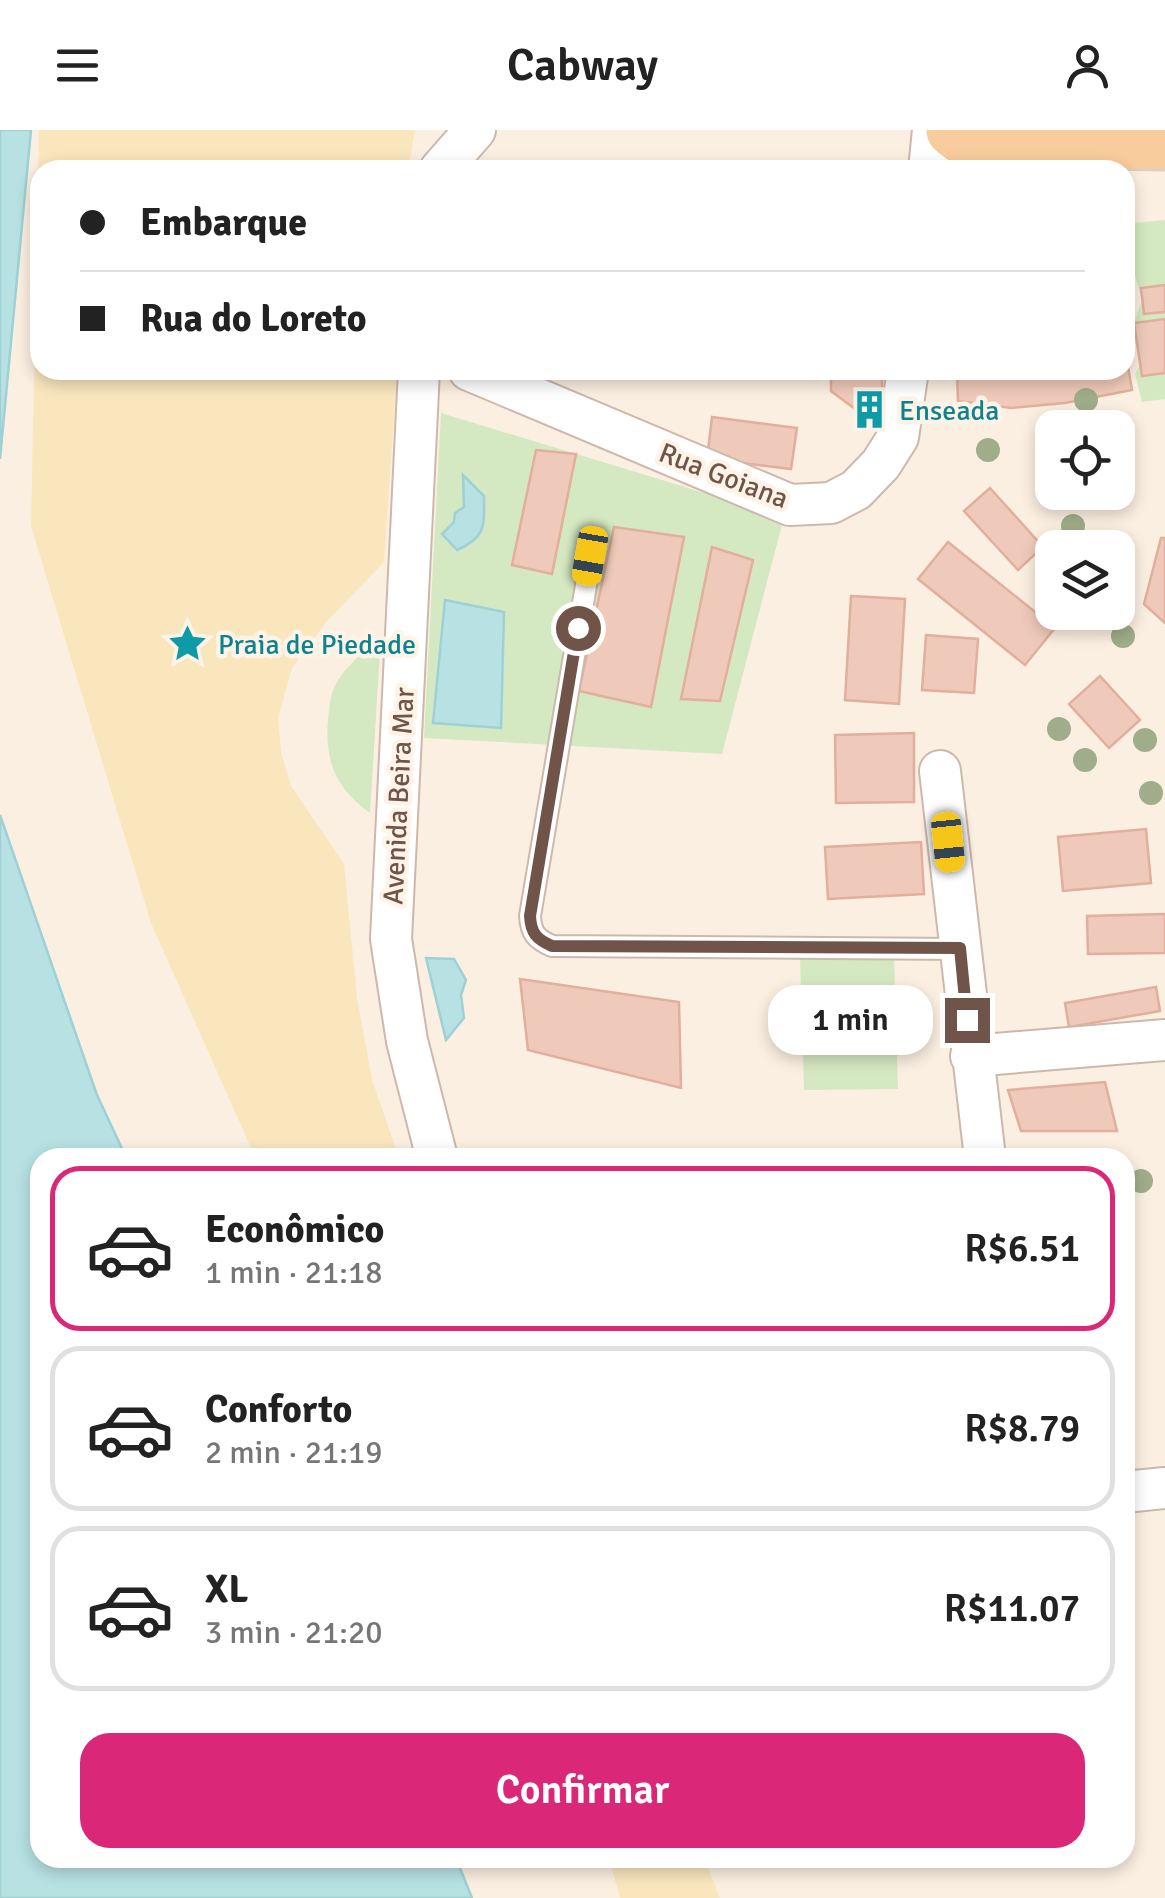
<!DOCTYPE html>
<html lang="pt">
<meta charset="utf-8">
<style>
body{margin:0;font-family:Signika,sans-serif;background:#f6f6f6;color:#222;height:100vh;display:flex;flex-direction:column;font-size:38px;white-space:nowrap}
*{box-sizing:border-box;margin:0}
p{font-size:32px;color:#767676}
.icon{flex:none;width:55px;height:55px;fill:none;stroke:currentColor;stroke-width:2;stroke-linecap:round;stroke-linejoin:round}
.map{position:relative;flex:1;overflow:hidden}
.details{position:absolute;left:30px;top:1018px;width:1105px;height:720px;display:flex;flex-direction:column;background:#fff;border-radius:30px;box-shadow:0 5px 15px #0003}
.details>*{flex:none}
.banner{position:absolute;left:30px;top:30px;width:1105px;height:220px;border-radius:30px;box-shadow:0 5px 15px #0003;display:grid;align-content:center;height:220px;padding:0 50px;background:#fff}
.controls{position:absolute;left:1035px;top:280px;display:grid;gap:20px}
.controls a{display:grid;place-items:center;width:100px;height:100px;border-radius:20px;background:#fff;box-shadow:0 5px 15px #0003;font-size:50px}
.end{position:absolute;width:45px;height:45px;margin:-22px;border:12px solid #715449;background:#fff;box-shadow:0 0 0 5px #fff}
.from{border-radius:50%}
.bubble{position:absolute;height:70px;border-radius:30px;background:#fff;box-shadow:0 5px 15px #0003;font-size:32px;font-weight:600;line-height:70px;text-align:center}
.car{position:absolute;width:30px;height:60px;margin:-30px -15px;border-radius:12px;box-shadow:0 0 8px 2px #0007;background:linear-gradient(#f5c518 24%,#345 0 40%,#f5c518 0 76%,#345 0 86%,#f5c518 0)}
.banner b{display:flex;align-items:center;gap:35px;height:95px;font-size:38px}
.banner b+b{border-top:2px solid #e0e0e0}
.banner i{width:25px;height:25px;background:#222}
ul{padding:18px 0 0;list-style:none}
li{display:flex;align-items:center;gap:30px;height:165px;margin:0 20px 15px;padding:0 30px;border:5px solid #e0e0e0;border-radius:30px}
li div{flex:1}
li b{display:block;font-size:38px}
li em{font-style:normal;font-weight:600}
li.selected{border-color:#db2777}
li>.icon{width:90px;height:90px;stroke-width:1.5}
.button{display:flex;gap:20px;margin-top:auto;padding:20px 50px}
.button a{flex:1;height:115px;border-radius:30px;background:#db2777;color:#fff;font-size:40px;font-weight:600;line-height:115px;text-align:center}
header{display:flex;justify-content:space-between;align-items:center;height:130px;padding:0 50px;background:#fff;font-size:45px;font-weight:600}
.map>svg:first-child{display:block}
.green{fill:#d4e8c1}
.sand{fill:#f9e6bd}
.water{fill:#b7e1e3;stroke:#9ed1d5;stroke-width:2.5}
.building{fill:#efcaba;stroke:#e1af9b;stroke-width:2.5}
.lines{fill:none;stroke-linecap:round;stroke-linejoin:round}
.service-casing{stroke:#ceb8ac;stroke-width:24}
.minor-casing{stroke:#ceb8ac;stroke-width:44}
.primary-casing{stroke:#d7cfcc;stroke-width:59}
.service{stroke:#fff;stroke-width:20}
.minor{stroke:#fff;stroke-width:40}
.primary{stroke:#f8cc9c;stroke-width:55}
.tree{fill:#a0ad8a}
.route{stroke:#715449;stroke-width:12}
.labels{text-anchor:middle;stroke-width:9;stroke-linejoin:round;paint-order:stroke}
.culture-label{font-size:28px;fill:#0d838f;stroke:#fef3e7;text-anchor:start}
.street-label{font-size:28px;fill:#715449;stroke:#fef3e7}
</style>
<header><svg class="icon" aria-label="menu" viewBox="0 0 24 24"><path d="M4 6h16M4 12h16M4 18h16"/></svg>Cabway<svg class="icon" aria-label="person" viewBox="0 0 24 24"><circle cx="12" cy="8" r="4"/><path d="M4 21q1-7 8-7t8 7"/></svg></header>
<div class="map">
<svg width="1165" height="1768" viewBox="0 0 1165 1768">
<rect width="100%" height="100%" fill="#fbefe1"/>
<!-- green -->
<path class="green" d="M1165,90v179l-23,3 -7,-28 6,-11 -7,-40 8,-23 -17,-59v-17z
M441,283l343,104 -62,237 -298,-16z
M381,505l-11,178c-37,-26 -47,-57 -41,-102 1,-7 2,-17 5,-23 9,-20 31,-37 47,-53z
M800,825h94l4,134 -94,1z"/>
<!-- sand -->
<path class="sand" d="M39,0h376l-7,40h-368v200h357l-13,192 -57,59 -35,47 -14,50 3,34 10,34 53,78 13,134 15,82 27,77h-144l-104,-234 -120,-397z
M609,1728h95l16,40h-100z"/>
<!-- water -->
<path class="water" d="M0,0h31l-31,329z
M463,345l21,21c0,29 3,41 -27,54l-15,-16 12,-12 1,-9 9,-6z
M445,470l59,12 -3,116 -68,-5z
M0,685l97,280 29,62 -86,1v700h416l16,40h-472z
M426,828l28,1 12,21 -5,15 3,23 -18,22z"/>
<!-- building -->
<path class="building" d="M1165,155v27l-21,2 -3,-26z
M1165,189v54l-23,3 -8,-53z
M1125,219l7,41 -67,13 -54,5 -53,-7 -1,-31h168z
M831,240h51v59l-51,-38z
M712,287l85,11 -6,41 -84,-10z
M1114,293v5h-62v32h-11l-1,-35z
M536,320l40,4 -24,120 -40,-9z
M990,358l53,59 -25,23 -54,-59z
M614,397l70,10 -33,170 -72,-16z
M1161,408h4v85l-21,-19z
M948,412l107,86 -30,37 -107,-86z
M712,417l41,13 -33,141 -39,-2z
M851,466l54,3 -6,105 -54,-4z
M926,505l52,4 -4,54 -52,-3z
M1100,546l40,44 -31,28 -40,-44z
M914,603v69l-78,1 -1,-68z
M1146,699l5,54 -88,8 -5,-54z
M921,712l3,52 -96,5 -3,-52z
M1165,784v39l-77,1 -1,-38z
M520,849l159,23 2,86 -153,-38z
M1156,857l4,24 -91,16 -4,-24z
M1105,952l12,49h-96l-13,-41z"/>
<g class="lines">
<defs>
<path id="service" d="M591,426l-61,360c1,17 6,23 22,30l407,3"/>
<path id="minor" d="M440,40l35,-40
M929,40l4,-40
M419,240l-28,569 16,102 30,117
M469,240l321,135 41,-2 25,-13 25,-26 17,-27 10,-67
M940,641l45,387
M971,926l194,-16
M1125,1362l40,-4"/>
<path id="primary" d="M954,0l12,9 199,3"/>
</defs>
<!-- service casing -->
<use href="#service" class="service-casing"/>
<!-- minor casing -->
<use href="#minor" class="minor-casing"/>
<!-- primary casing -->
<use href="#primary" class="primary-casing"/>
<!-- service -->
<use href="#service" class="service"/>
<!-- minor -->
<use href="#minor" class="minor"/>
<!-- primary -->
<use href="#primary" class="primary"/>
</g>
<!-- trees -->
<g class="tree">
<circle cx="1086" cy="270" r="12"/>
<circle cx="988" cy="320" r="12"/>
<circle cx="1073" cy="396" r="12"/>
<circle cx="1123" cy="506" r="12"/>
<circle cx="1059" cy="599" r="12"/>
<circle cx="1145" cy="610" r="12"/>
<circle cx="1085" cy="630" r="12"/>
<circle cx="1151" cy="663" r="12"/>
<circle cx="1141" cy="1051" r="12"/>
</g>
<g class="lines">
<!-- route -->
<path class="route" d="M578,498l-48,288c1,17 6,23 22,30l408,2 7,72"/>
</g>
<!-- icons -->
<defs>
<symbol id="building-bare" viewBox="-9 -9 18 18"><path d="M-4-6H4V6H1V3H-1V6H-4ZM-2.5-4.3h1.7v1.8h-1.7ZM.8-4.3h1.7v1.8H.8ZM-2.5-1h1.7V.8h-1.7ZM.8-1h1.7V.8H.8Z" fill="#0f9aa8" stroke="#fef3e7" stroke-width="2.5" paint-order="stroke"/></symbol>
<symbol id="sight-bare" viewBox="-9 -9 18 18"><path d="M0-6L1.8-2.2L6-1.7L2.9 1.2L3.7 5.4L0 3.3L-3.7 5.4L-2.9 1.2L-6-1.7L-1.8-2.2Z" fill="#0f9aa8" stroke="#fef3e7" stroke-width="2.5" paint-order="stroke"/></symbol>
</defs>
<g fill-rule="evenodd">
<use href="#building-bare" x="842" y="252" width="55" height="55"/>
<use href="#sight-bare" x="160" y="486" width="55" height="55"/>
</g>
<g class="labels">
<!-- culture labels -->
<g class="culture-label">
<text x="899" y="290">Enseada</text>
<text x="218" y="524">Praia de Piedade</text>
</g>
<!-- street labels -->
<g class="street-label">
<text transform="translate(724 345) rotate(21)" y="10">Rua Goiana</text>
<text transform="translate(398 666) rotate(-87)" y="10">Avenida Beira Mar</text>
</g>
</g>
</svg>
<div class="controls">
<a><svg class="icon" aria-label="locate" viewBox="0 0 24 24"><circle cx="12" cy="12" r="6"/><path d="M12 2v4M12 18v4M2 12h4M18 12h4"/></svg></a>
<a><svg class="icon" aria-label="layers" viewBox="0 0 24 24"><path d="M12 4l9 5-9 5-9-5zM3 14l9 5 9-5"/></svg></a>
</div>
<i class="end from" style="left:578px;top:498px"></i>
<i class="end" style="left:967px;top:890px"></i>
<div class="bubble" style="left:768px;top:855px;width:165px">1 min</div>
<i class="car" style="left:590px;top:426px;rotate:190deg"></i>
<i class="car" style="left:948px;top:712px;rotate:174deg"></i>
<div class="banner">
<b><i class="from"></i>Embarque</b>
<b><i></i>Rua do Loreto</b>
</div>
<section class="details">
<ul>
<li class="selected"><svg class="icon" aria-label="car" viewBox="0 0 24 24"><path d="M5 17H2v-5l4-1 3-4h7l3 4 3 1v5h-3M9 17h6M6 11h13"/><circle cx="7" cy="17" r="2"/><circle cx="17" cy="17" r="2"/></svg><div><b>Econômico</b><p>1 min · 21:18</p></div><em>R$6.51</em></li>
<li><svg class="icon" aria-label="car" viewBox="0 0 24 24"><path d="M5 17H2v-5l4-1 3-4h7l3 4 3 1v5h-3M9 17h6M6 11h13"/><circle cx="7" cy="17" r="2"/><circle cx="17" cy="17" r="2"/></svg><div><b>Conforto</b><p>2 min · 21:19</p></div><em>R$8.79</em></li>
<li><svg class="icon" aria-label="car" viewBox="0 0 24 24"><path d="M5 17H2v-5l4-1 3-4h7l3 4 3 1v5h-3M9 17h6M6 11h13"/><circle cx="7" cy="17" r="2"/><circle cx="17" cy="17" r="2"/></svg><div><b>XL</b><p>3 min · 21:20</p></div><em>R$11.07</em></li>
</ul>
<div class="button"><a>Confirmar</a></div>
</section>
</div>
